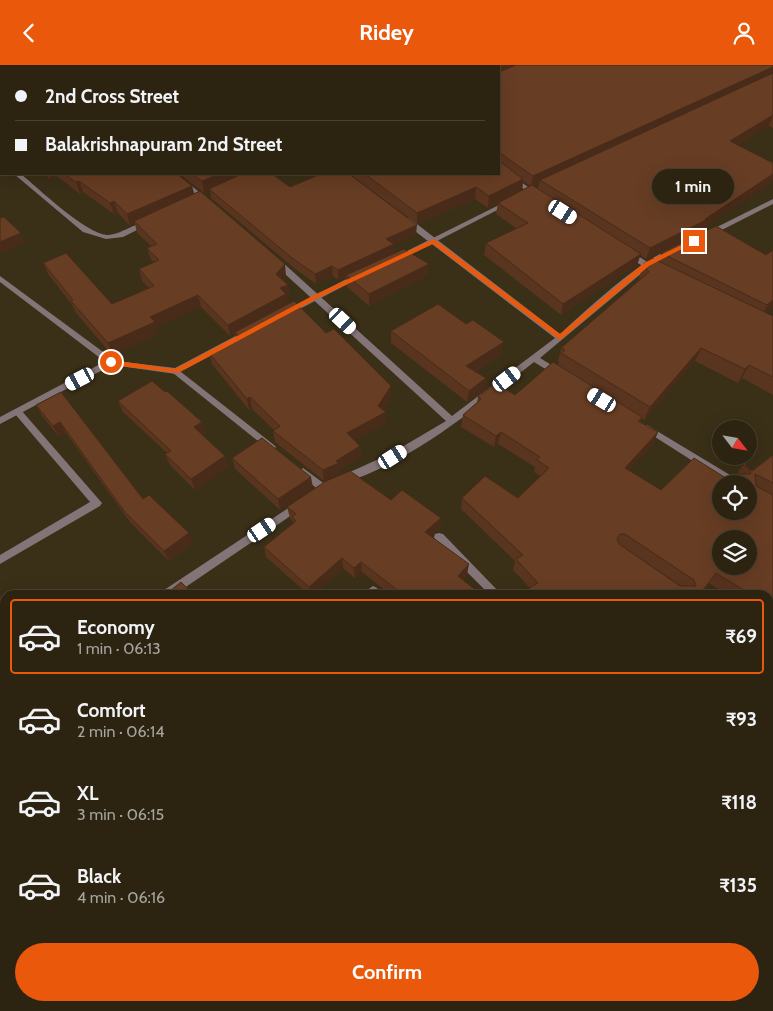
<!DOCTYPE html>
<meta charset="utf-8">
<style>
body{margin:0;font-family:Cabin,sans-serif;background:#342b1a;color:#f1f3f6;height:100vh;display:flex;flex-direction:column;font-size:19px;white-space:nowrap}
*{box-sizing:border-box;margin:0}
p{font-size:16px;color:#a6a49f}
.icon{flex:none;width:28px;height:28px;fill:none;stroke:currentColor;stroke-width:2;stroke-linecap:round;stroke-linejoin:round}
.map{position:relative;flex:1;overflow:hidden}
.sheet{position:absolute;left:0px;top:525px;width:774px;height:421px;display:flex;flex-direction:column;background:#2c2311;border-radius:15px 15px 0 0;box-shadow:0 5px 20px #0002,0 0 0 1px #484031}
.sheet>*{flex:none}
.guide{position:absolute;left:0px;top:0px;width:500px;height:110px;box-shadow:0 5px 20px #0002,0 0 0 1px #484031;display:grid;align-content:center;height:110px;padding:0 15px;background:#2c2311}
.needle{width:32px;rotate:121deg}
.tools{position:absolute;left:712px;top:355px;display:grid;gap:10px}
.tools a{display:grid;place-items:center;width:45px;height:45px;border-radius:50%;background:#2c2311;box-shadow:0 5px 20px #0002,0 0 0 1px #484031;font-size:25px}
.end{position:absolute;width:22px;height:22px;margin:-11px;border:6px solid #ea580c;background:#fff;box-shadow:0 0 0 2px #fff}
.from{border-radius:50%}
.bubble{position:absolute;height:35px;border-radius:18px;background:#2c2311;box-shadow:0 5px 20px #0002,0 0 0 1px #484031;font-size:16px;font-weight:700;line-height:35px;text-align:center}
.car{position:absolute;width:15px;height:30px;margin:-15px -8px;border-radius:6px;box-shadow:0 0 4px 1px #0007;background:linear-gradient(#fff 24%,#345 0 40%,#fff 0 76%,#345 0 86%,#fff 0)}
.guide b{display:flex;align-items:center;gap:18px;height:48px;font-size:19px}
.guide b+b{border-top:1px solid #484031}
.guide i{width:12px;height:12px;background:#f1f3f6}
ul{padding:9px 0 0;list-style:none}
li{display:flex;align-items:center;gap:15px;height:75px;margin:0 10px 8px;padding:0 5px;border:2px solid transparent;border-radius:5px}
li div{flex:1}
li b{display:block;font-size:19px}
li em{font-style:normal;font-weight:700}
li.current{border-color:#ea580c}
li>.icon{width:45px;height:45px;stroke-width:1.5}
.cta{display:flex;gap:10px;margin-top:auto;padding:10px 15px}
.cta a{flex:1;height:58px;border-radius:30px;background:#ea580c;color:#fff;font-size:20px;font-weight:700;line-height:58px;text-align:center}
header{display:flex;justify-content:space-between;align-items:center;height:65px;padding:0 15px;background:#ea580c;color:#fff;font-size:22px;font-weight:700}
.map>svg:first-child{display:block}
.lines{fill:none;stroke-linecap:round;stroke-linejoin:round}
.minor{fill:#837477;fill-rule:evenodd}
.tertiary{fill:#837477;fill-rule:evenodd}
.wall{fill:#59341f;fill-rule:evenodd}
.shaded-wall{fill:#482b19}
.building{fill:#673d24;stroke:#482b19;fill-rule:evenodd}
.route{fill:#ea580c}
</style>
<header><svg class="icon" aria-label="back" viewBox="0 0 24 24"><path d="M15 5l-7 7 7 7"/></svg>Ridey<svg class="icon" aria-label="person" viewBox="0 0 24 24"><circle cx="12" cy="8" r="4"/><path d="M4 21q1-7 8-7t8 7"/></svg></header>
<div class="map">
<svg width="773" height="946" viewBox="0 0 773 946">
<rect width="100%" height="100%" fill="#3a2f17"/>
<g class="lines">
<!-- minor -->
<path class="minor" d="M0,94h1v5h-1z
M14,109h7c18,15 64,59 86,61 13,1 35,-17 44,-12l-28,14 -17,2 -23,-7z
M170,109h7l32,26v2h-4z
M773,134v5l-61,31 -7,-2z
M403,153h6l151,116c19,-17 92,-86 114,-84l1,2 -26,15 -109,91 21,13v4h-6l-21,-13c-59,46 -118,97 -190,121l-5,-4 2,-3 49,-22 56,-33 -172,-157v-4h6l172,156 103,-78 -152,-116z
M0,211l114,84v4h-6l-108,-82z
M176,303l98,77 2,2 -2,2h-6l-95,-76v-4z
M18,344l3,1 81,93 -2,3 -100,58v-9l90,-53 -75,-88 -1,-2 1,-2z
M647,360l93,56 2,3h-13l-85,-54 -1,-2 1,-2z
M303,403l23,17 2,3 -2,3h-6l-20,-16 -2,-3z
M299,436l3,1 2,3 -2,3 -128,87h-14l1,-3z
M439,468l4,1 59,61h-12l-55,-55 -1,-3 1,-3z
M373,521l4,2 1,3 -1,3 -14,1 1,-3z
M769,587l4,1v12l-4,-2z
M5,630v11l-5,2v-11z
M769,738l4,1v14l-4,-2z
M773,770v18l-4,1v-18z
M93,941h15l2,5h-15z
M296,941h15l2,5h-15z
M619,941h16l2,5h-16z
M661,941h15l-2,5h-15z"/>
<!-- tertiary -->
<path class="tertiary" d="M499,101l40,29v2h-4l-36,-26z
M509,135l2,1v2l-109,56h-6l-1,-2z
M624,186h6l30,19 -1,2h-6l-29,-17z
M356,209h6l1,2 -73,38 -3,1 -4,-3z
M247,265l3,1v4l-74,39 -64,-9 -112,59v-7l108,-57 67,8z"/>
</g>
<!-- wall -->
<path class="wall" d="M0,0h773v63l-4,-2 -31,19 -36,87 -56,27 -6,-4 -3,10 -76,50 -77,-60 2,-12 31,-14 -21,-15 2,-11 -10,5 -13,-9 -58,25 -67,-50h149v-108h-498v75l-1,-1zM523,116l7,5 -8,4zM539,118l-1,6 -4,-3z
M44,109h133l15,12 2,8 92,82 -3,4 5,5 1,12 -2,1v6l39,29 65,53v12l-8,12 3,13 -31,17 5,6 1,11 -21,13v4l-16,7 -49,-39 -2,-11 1,-1 -22,-21 -3,1 -37,-46 -3,-11 28,-13 -2,-6 -5,2 -29,-29 -44,20 2,6 -47,22 -36,-42 -4,-8 -24,-31 -5,-11 69,41 37,-16 -7,-7 -3,-12 15,-7 -3,-2 -4,-12 4,-2 -14,-13 -2,-9 -5,2 -12,-13 -4,1 -31,-22 -3,2 -23,-18 -7,3z
M180,109h92l18,13 126,48 -22,10v8l34,22 -59,31 -22,-19 -1,-10 -8,3 -5,-4 -17,8 -22,-16 -83,-70 -1,-8 -6,3z
M773,185v56l-7,7 7,3v79l-31,-17 -4,5 -43,-22 -51,59 -3,-2 -1,4 18,10 -5,12 -24,26 32,20 68,-10 8,-6 7,-11 8,8 21,-16v177l-4,-37h-42l-18,-12 -9,12 -170,-7 -17,-18 2,-9 -54,-52 1,-11h56l22,-22 -6,-4 1,-5 -37,-23 -4,3 -33,-20 2,-12 14,-12 1,-6 37,-2 43,-30 1,-3 -1,-1 3,-13 79,-69 -1,-1 4,-14 16,-3 2,-8 105,2zM620,479l61,42h-1z
M391,266l111,23 -27,18 11,6 -2,12 -17,12 -76,-59z
M61,327l82,107 50,44 -24,18 -39,-39 -64,-89 -7,4 -17,-21 -6,-11z
M165,327l37,30 4,11 -4,2 23,21 3,11 -33,23 -25,-25 -5,-11 2,-1 -44,-41 -5,-11z
M232,393l81,30 -33,22 -45,-41z
M391,435l50,18 -1,11 -9,7 36,39 -4,5 19,15h-91l-29,-23 -7,6 -12,-10 -30,27h-4l-43,-38 -2,-10 29,-24v-2l-3,-3 -3,-11z
M773,918v24l-4,-3v-12z
M508,941h111l4,5h-110z"/>
<!-- shaded-wall -->
<path class="shaded-wall" d="M500,0h25l-26,11z
M773,2v9l-233,104 -1,3 -8,4 2,-11z
M773,50l-4,11 -43,27 4,-12z
M49,109h7l1,2 -7,3z
M219,109h29l-39,15 1,1 -6,3 -2,-12z
M773,109v8l-70,47 -1,3 -56,27 4,-11 55,-29z
M523,114l-1,12 -34,17 1,-12z
M79,116l4,11 -3,2 -4,-12z
M192,121l3,11 -61,24 1,3 -5,2 -3,-12z
M476,122l-1,12 -58,25v-11z
M114,136l4,12 -4,1 -4,-11z
M417,160l-1,10 -22,10v9l-48,21v2l-8,3v-10l48,-31z
M21,168l4,10 -25,10v-11z
M641,189l-4,11 -76,50 2,-11z
M285,199l1,12 -8,10 -2,-12z
M429,199l-1,11 -59,31v-12z
M332,201l1,10 -17,8 -1,-10z
M288,220l1,12 -2,1 1,8 -53,26v2l-5,2 -2,-11 52,-37z
M198,230l3,12 -44,20 2,6 -47,22 -4,-12 42,-26z
M773,235v6l-12,11 6,-12z
M504,277l-2,12 -37,24 1,-12z
M701,283l-6,13 -51,59 6,-13z
M749,300l-7,13 -4,5 7,-14z
M486,313l-2,12 -17,12 2,-11z
M391,321v12l-11,17 6,-3v11l-38,21 -1,-11 31,-27z
M250,332l2,12 -3,1 -2,-11z
M60,357l6,11 -7,4 -6,-11z
M202,357l4,11 -9,6 -3,-12z
M501,367l-3,12 -4,3 2,-11z
M658,367l-5,12 -33,36 5,-12z
M360,381l1,11 -21,13v4l-16,7 -1,-11 13,-9z
M225,391l3,11 -33,23 -4,-11z
M311,412l2,11 -33,22 -2,-11z
M441,453l-1,11 -15,14v-11z
M189,468l4,10 -24,18 -5,-10z
M342,493l1,10 -30,27h-3l-1,-8z
M361,497l1,10 -7,6 -1,-10z
M469,499l-2,11 -11,11 2,-10z
M0,529l5,8v4l-5,-8z
M5,542v17l-5,3v-17z
M0,824l4,5 -3,2 4,5v14l-5,-8z
M75,941h10l4,5h-11z
M231,941h5l4,5h-5z"/>
<!-- building -->
<path class="building" d="M0,0h500l-1,7 17,-7h257v2l-240,109 -33,-23 -1,8 24,18 -34,17 -13,-9 -59,26 -52,-39h134v-108h-498v40l-1,-1z
M773,8v42l-43,26 43,22v11l-68,45 1,1 -56,28 -110,-68z
M0,44h1v24l-1,-1z
M64,109h113l15,12 -65,28 -13,-13 -4,2 -31,-22 -3,1z
M192,109h27l-17,7z
M242,109h30l18,13 31,-13h28l68,51 -31,14 8,5 -56,26 -6,-4 -17,8 -23,-16 -83,-69z
M532,120l109,69 -78,50 -77,-61 42,-20 -30,-20z
M200,126l85,73 -9,10 12,11 -8,3 6,6 -58,31 -30,-30 -48,22 5,5 -47,21 -37,-42 2,-1 -30,-37 23,-10 46,51 42,-18 -15,-17 20,-9 -12,-12 10,-4 -23,-23z
M4,152l17,16 -21,9v-24z
M716,161l50,29 7,-5v50l-6,5 -106,-52z
M404,184l25,15 -60,30 -23,-19z
M652,193l121,58v61l-24,-12 -4,4 -44,-21 -51,59 -89,-54 4,-3 -4,-2 88,-76 -6,-8z
M294,236l32,32 8,-4 57,57 -13,20 8,6 -39,21 13,13 -24,15 3,2 -16,7 -50,-39 7,-5 -30,-29 -3,2 -38,-46 32,-15 -6,-6z
M438,239l28,20 7,-4 31,22 -38,24 20,12 -17,13 -78,-60z
M553,297l89,55 -4,4 20,11 -33,36 36,22 33,-32 35,22 6,-6h16l-2,-6 -6,-3 1,-2 8,8 21,-16v28l-18,-9 1,12 17,9v137l-4,6v-43h-17l-36,-22 -17,22h-181l20,-12 -22,-24 7,-4 -61,-57 23,-22 33,22 31,-30 -12,-8 3,-3 -39,-25 -5,4 -33,-21 18,-16 -3,-2 18,-14 19,12zM721,419h28v27h-28zM620,469h5l69,46 2,6h-16l-61,-42 -2,-5zM721,474h28v27h-28z
M152,316l13,11 2,-1 35,31 -8,5 31,29 -34,23 -26,-25 6,-3 -53,-50z
M61,327l82,107 6,-4 40,38 -25,18 -39,-39 -65,-90 -7,4 -17,-21z
M262,373l49,39 -33,22 -46,-41z
M350,406l41,29 11,-10 39,28 -16,14 44,32 -11,12 24,19h-78l-43,-33 -7,6 -12,-10 -33,29 -45,-40 32,-26 -4,-4 4,-3 -9,-7 39,-26z
M181,517l13,13h-29z
M0,533l5,8v1l-5,3z
M769,600l4,2v114l-3,5 -1,-1z
M0,842l5,8v91h70l3,5h-78z
M153,941h78l4,5h-78z
M333,941h96l-4,5h-67l-3,-4 -4,4h-14z
M514,941h105l4,5h-105z"/>
<!-- route -->
<path class="route" d="M434,174l126,95 84,-71 48,-23 5,1 -48,25 -89,74 -127,-96 -115,54 -140,75 -67,-8 -3,-3 3,-2 64,9 139,-74z"/>
</svg>
<div class="tools">
<a><svg class="needle" viewBox="-14 -14 28 28"><path d="M0-13l5 13h-10z" fill="#e53935"/><path d="M0 13l5-13h-10z" fill="#a6a49f"/></svg></a>
<a><svg class="icon" aria-label="locate" viewBox="0 0 24 24"><circle cx="12" cy="12" r="6"/><path d="M12 2v4M12 18v4M2 12h4M18 12h4"/></svg></a>
<a><svg class="icon" aria-label="layers" viewBox="0 0 24 24"><path d="M12 4l9 5-9 5-9-5zM3 14l9 5 9-5"/></svg></a>
</div>
<i class="end from" style="left:111px;top:297px"></i>
<i class="end" style="left:694px;top:176px"></i>
<div class="bubble" style="left:652px;top:104px;width:82px">1 min</div>
<i class="car" style="left:563px;top:147px;rotate:122deg"></i>
<i class="car" style="left:343px;top:256px;rotate:133deg"></i>
<i class="car" style="left:80px;top:314px;rotate:242deg"></i>
<i class="car" style="left:507px;top:314px;rotate:53deg"></i>
<i class="car" style="left:602px;top:335px;rotate:301deg"></i>
<i class="car" style="left:393px;top:392px;rotate:58deg"></i>
<i class="car" style="left:262px;top:465px;rotate:56deg"></i>
<div class="guide">
<b><i class="from"></i>2nd Cross Street</b>
<b><i></i>Balakrishnapuram 2nd Street</b>
</div>
<section class="sheet">
<ul>
<li class="current"><svg class="icon" aria-label="car" viewBox="0 0 24 24"><path d="M5 17H2v-5l4-1 3-4h7l3 4 3 1v5h-3M9 17h6M6 11h13"/><circle cx="7" cy="17" r="2"/><circle cx="17" cy="17" r="2"/></svg><div><b>Economy</b><p>1 min · 06:13</p></div><em>₹69</em></li>
<li><svg class="icon" aria-label="car" viewBox="0 0 24 24"><path d="M5 17H2v-5l4-1 3-4h7l3 4 3 1v5h-3M9 17h6M6 11h13"/><circle cx="7" cy="17" r="2"/><circle cx="17" cy="17" r="2"/></svg><div><b>Comfort</b><p>2 min · 06:14</p></div><em>₹93</em></li>
<li><svg class="icon" aria-label="car" viewBox="0 0 24 24"><path d="M5 17H2v-5l4-1 3-4h7l3 4 3 1v5h-3M9 17h6M6 11h13"/><circle cx="7" cy="17" r="2"/><circle cx="17" cy="17" r="2"/></svg><div><b>XL</b><p>3 min · 06:15</p></div><em>₹118</em></li>
<li><svg class="icon" aria-label="car" viewBox="0 0 24 24"><path d="M5 17H2v-5l4-1 3-4h7l3 4 3 1v5h-3M9 17h6M6 11h13"/><circle cx="7" cy="17" r="2"/><circle cx="17" cy="17" r="2"/></svg><div><b>Black</b><p>4 min · 06:16</p></div><em>₹135</em></li>
</ul>
<div class="cta"><a>Confirm</a></div>
</section>
</div>
